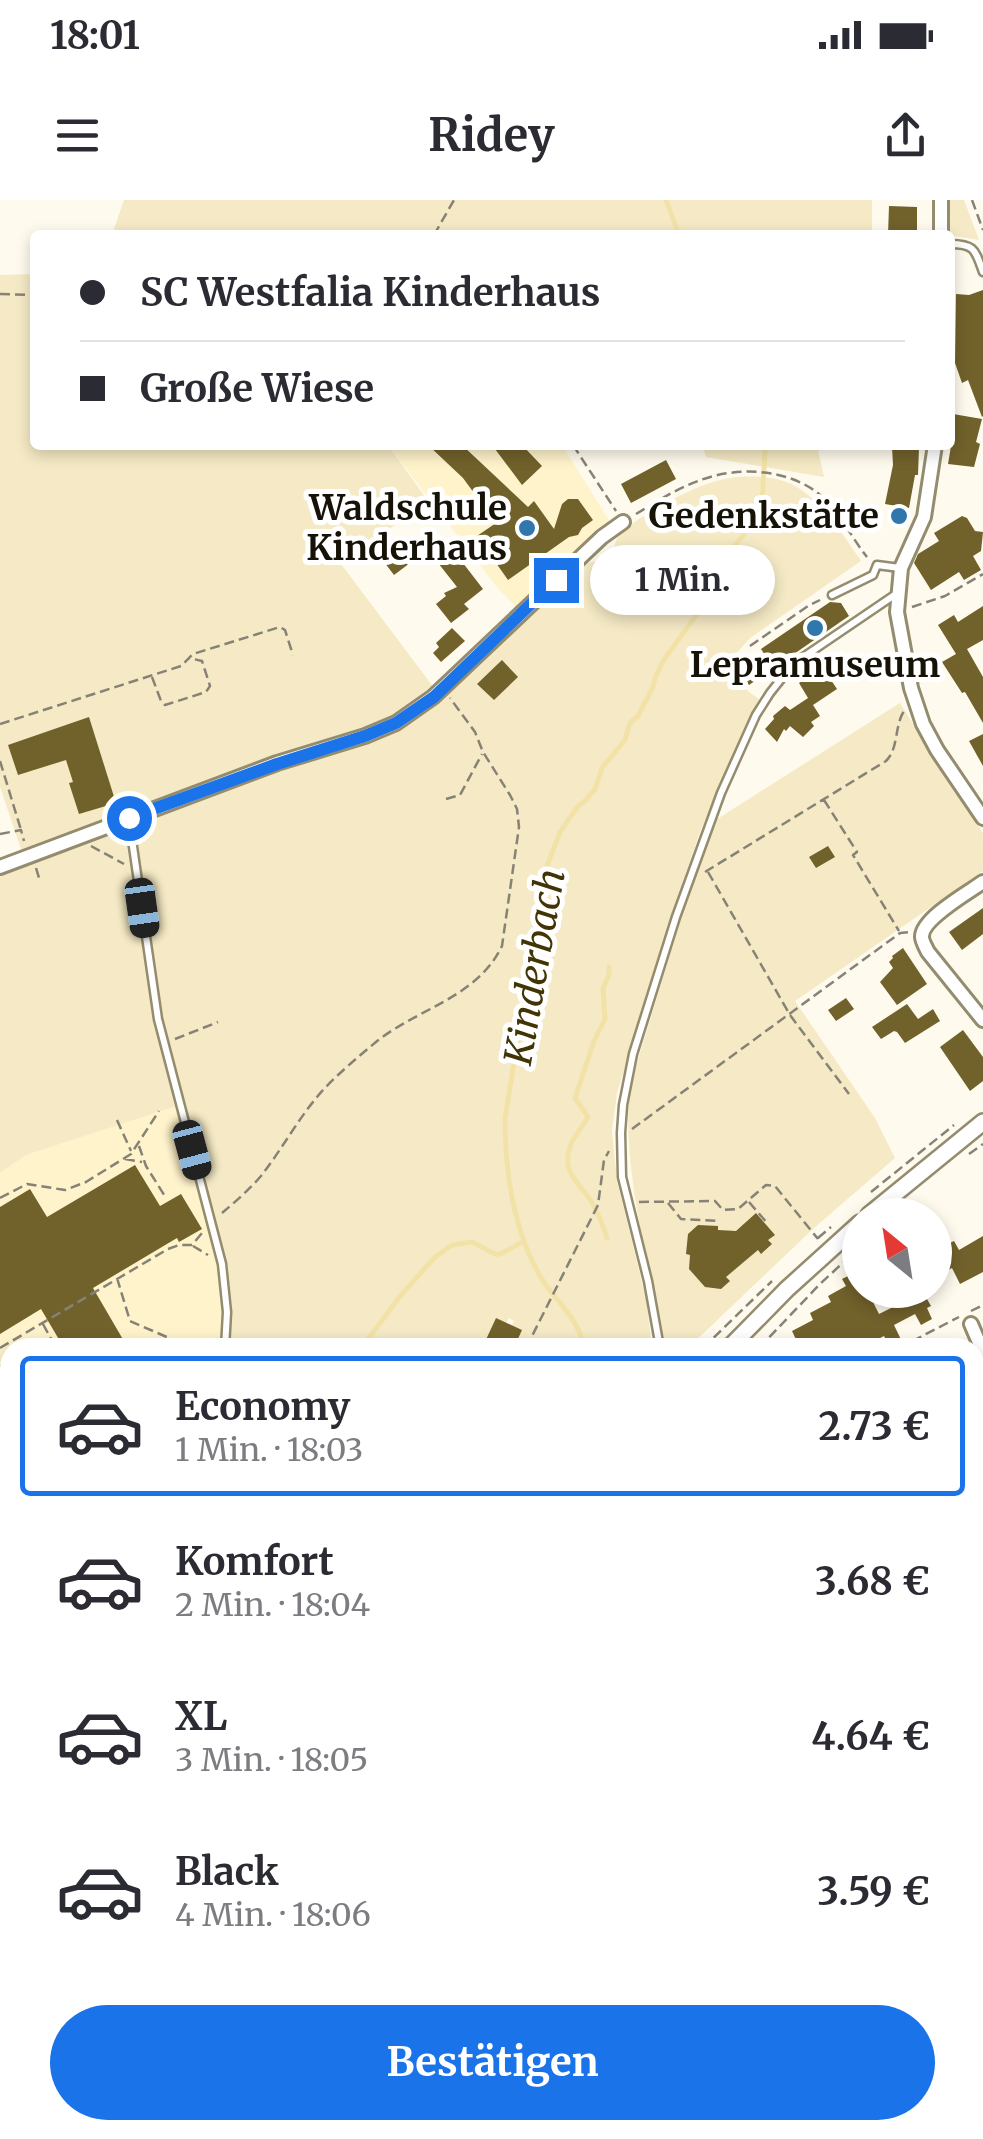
<!DOCTYPE html>
<html lang="de">
<meta charset="utf-8">
<style>
body{margin:0;font-family:Merriweather,serif;background:#f7f7f7;color:#2b2b33;height:100vh;display:flex;flex-direction:column;font-size:38px;white-space:nowrap}
*{box-sizing:border-box;margin:0}
p{font-size:32px;color:#7c7c81}
.icon{flex:none;width:55px;height:55px;fill:none;stroke:currentColor;stroke-width:2;stroke-linecap:round;stroke-linejoin:round}
.map{position:relative;flex:1;overflow:hidden}
.details{position:absolute;left:0px;top:1138px;width:985px;height:802px;display:flex;flex-direction:column;background:#fff;border-radius:30px 30px 0 0;box-shadow:0 5px 15px #0003}
.details>*{flex:none}
.guide{position:absolute;left:30px;top:30px;width:925px;height:220px;border-radius:10px;box-shadow:0 5px 15px #0003;display:grid;align-content:center;height:220px;padding:0 50px;background:#fff}
.needle{width:65px;rotate:330deg}
.fabs{position:absolute;left:842px;top:998px;display:grid;gap:20px}
.fabs a{display:grid;place-items:center;width:110px;height:110px;border-radius:50%;background:#fff;box-shadow:0 5px 15px #0003;font-size:50px}
.end{position:absolute;width:45px;height:45px;margin:-22px;border:12px solid #1a73e8;background:#fff;box-shadow:0 0 0 5px #fff}
.from{border-radius:50%}
.bubble{position:absolute;height:70px;border-radius:35px;background:#fff;box-shadow:0 5px 15px #0003;font-size:32px;font-weight:700;line-height:70px;text-align:center}
.car{position:absolute;width:30px;height:60px;margin:-30px -15px;border-radius:12px;box-shadow:0 0 8px 2px #0007;background:linear-gradient(#222 24%,#8ab4d8 0 40%,#222 0 76%,#8ab4d8 0 86%,#222 0)}
.guide b{display:flex;align-items:center;gap:35px;height:95px;font-size:38px}
.guide b+b{border-top:2px solid #e1e1e2}
.guide i{width:25px;height:25px;background:#2b2b33}
ul{padding:18px 0 0;list-style:none}
li{display:flex;align-items:center;gap:30px;height:140px;margin:0 20px 15px;padding:0 30px;border:5px solid transparent;border-radius:10px}
li div{flex:1}
li b{display:block;font-size:38px}
li em{font-style:normal;font-weight:700}
li.on{border-color:#1a73e8}
li>.icon{width:90px;height:90px;stroke-width:1.5}
.action{display:flex;gap:20px;margin-top:auto;padding:20px 50px}
.action a{flex:1;height:115px;border-radius:60px;background:#1a73e8;color:#fff;font-size:40px;font-weight:700;line-height:115px;text-align:center}
.status{display:flex;justify-content:space-between;align-items:center;height:70px;padding:0 50px;background:#fff;direction:ltr}
.status svg{height:28px;fill:currentColor}
header{display:flex;justify-content:space-between;align-items:center;height:130px;padding:0 50px;background:#fff;font-size:45px;font-weight:700}
.map>svg:first-child{display:block}
.built{fill:#fff3cb}
.green{fill:#f5eac5}
.lines{fill:none;stroke-linecap:round;stroke-linejoin:round}
.stream{stroke:#f3e2a8;stroke-width:5}
.building{fill:#71612b}
.service-casing{stroke:#948c6f;stroke-width:11}
.minor-casing{stroke:#948c6f;stroke-width:18}
.tertiary-casing{stroke:#948c6f;stroke-width:20}
.path{stroke:#868276;stroke-width:2.5;stroke-dasharray:10 5;stroke-linecap:butt}
.service{stroke:#fff;stroke-width:6}
.minor{stroke:#fff;stroke-width:12}
.tertiary{stroke:#fff;stroke-width:15}
.route{stroke:#1a73e8;stroke-width:12}
.poi-dot{fill:#3078ac;stroke:#fff;stroke-width:4}
.labels{text-anchor:middle;stroke-width:10;stroke-linejoin:round;paint-order:stroke}
.poi-label{font-size:35px;font-weight:bold;fill:#161208;stroke:#fff;text-anchor:end}
.water-label{font-size:38px;font-style:italic;fill:#413506;stroke:#fff}
</style>
<div class="status"><b>18:01</b><svg viewBox="0 0 49 12"><path d="M0 12V9h3v3zM5 12V6h3v6zM10 12V3h3v9zM15 12V0h3v12zM26 1h20v11H26zM47 4h2v5h-2z"/></svg></div>
<header><svg class="icon" aria-label="menu" viewBox="0 0 24 24"><path d="M4 6h16M4 12h16M4 18h16"/></svg>Ridey<svg class="icon" aria-label="share" viewBox="0 0 24 24"><path d="M12 15V3M7 8l5-5 5 5M5 13v7h14v-7"/></svg></header>
<div class="map">
<svg width="983" height="1939" viewBox="0 0 983 1939">
<rect width="100%" height="100%" fill="#fefaed"/>
<!-- built -->
<path class="built" d="M388,245h174l48,77 -92,87 -22,-23z
M177,905l42,169 3,40 -2,33 -210,1v405l-10,-15v-565l26,-18z
M7,1898l3,1v31h105v3l24,6h-139v-36l6,1z
M183,1930h233l5,9h-243l2,-7z"/>
<!-- green -->
<path class="green" d="M124,0h748v35h-760z
M950,0h14l15,40 -30,-5z
M35,74v171h353l40,56 -87,63 93,124 12,8 138,-132 15,-4 14,8 7,-6 -6,-13c2,-7 1,-9 6,-14 13,-17 71,-47 93,-53 21,-7 55,-8 76,1 34,16 51,48 72,78l-111,77 -16,18c2,25 5,29 25,43l-58,130 -22,64 -62,200 -5,38 5,50 29,118 6,48h-129v-2l-6,-3 5,-12 -10,-4 2,-5 -5,-3 -3,5 -10,-5 -14,29 -10,-5 -3,6 -249,-1c11,-72 -25,-170 -44,-241l-150,49 -26,18v-299l26,-10 -26,-77v-512z
M702,245h115l7,32 -118,-20z
M900,503l83,130v38l-188,130 80,117 20,40 -81,70 -125,119 -25,1c-15,-86 -41,-171 -35,-259l58,-190 27,-78z
M518,1930h162l3,9h-159z
M900,1930h35l6,9h-57z"/>
<g class="lines">
<!-- stream -->
<path class="stream" d="M666,0l13,35
M607,1038c-4,-13 -9,-25 -16,-37 -13,-20 -31,-29 -20,-57 4,-9 12,-18 17,-27l-13,-19 19,-57 11,-22 -2,-31 6,-13v-8
M364,1148l2,-6 35,-47 34,-38 17,-12 20,-3c31,15 18,18 52,-1
M583,1148c-1,-28 -30,-49 -43,-72 -27,-47 -35,-106 -35,-158l37,-227 7,-15 -2,-10 13,-34 18,-26 8,-6 9,-11 7,-21 23,-28 5,-17 8,-7 15,-29 2,-9 8,-17 34,-47 18,-30 5,-16 11,-18 11,-13 20,-33 3,-53 -2,-6
M623,1930l3,9"/>
</g>
<!-- building -->
<path class="building" d="M889,6l28,1v28h-29z
M983,90v126l-1,1 -14,-37 -6,3 -7,-20 1,-69 13,1z
M953,214l29,5 -6,23 4,2 -6,23 -26,-3 4,-24 -2,-14z
M428,245h34l66,62 6,-6 20,28 8,-25 6,-5h10l15,21 -11,8 -4,7 -9,2 -61,43 -31,-44 19,-13 -33,-45z
M492,245h30l20,21 -20,19z
M899,246l20,2 -1,27h-3l-6,33 -24,-4 8,-39 -1,-18z
M666,260l10,19 -45,24 -10,-19z
M962,316l5,2 8,13 8,1 -2,19 -8,5 8,14 -17,10 -5,-8 -28,18 -17,-27 4,-9 21,-13 -5,-8z
M391,336l19,27 -16,12 -13,-17 -6,4 -7,-9z
M441,347l9,12 6,-5 27,35 -19,15 5,5 -18,14 -15,-19 10,-8 -2,-3 13,-6 -26,-33z
M830,402l11,1 8,13 -100,69 -7,-11 25,-16 -6,-9z
M983,406v34l-16,9 16,28v46l-18,-31 -3,1 -20,-31 14,-8 -18,-29 16,-10 4,7z
M452,428l13,13 -24,21 -8,-9 6,-6 -3,-4z
M502,460l16,17 -24,23 -17,-16z
M823,468l14,21 -24,16 7,11 -9,6 3,4 -11,11 -13,-11 -4,5 -2,-2 -7,13 -12,-13 9,-10 -1,-3 12,-10 5,4 18,-12 -9,-15z
M89,517l27,86 -37,11 -10,-31 4,-1 -7,-22 -48,15 -10,-30z
M983,534v32l-14,-25z
M828,646l7,11 -19,11 -7,-11z
M983,708v26l-21,16 -13,-18z
M903,748l24,36 -30,21 -17,-23 13,-14 -4,-6 4,-4 -1,-2z
M846,798l8,11 -18,12 -8,-11z
M907,804l11,15 15,-10 7,12 -35,22 -8,-11 -3,-1 -13,8 -9,-12z
M963,830l20,27v24l-13,10 -30,-44z
M135,965l25,41 21,-12 21,35 -23,13 -2,-4 -84,50 35,60h-64l-23,-39 -41,25v-127l30,-18 17,28z
M756,1013l19,22 -7,5 4,4 -11,10 -3,-4 -32,27 4,4 -9,8 -16,-2 -16,-18 1,-14 -4,-1 2,-20 10,-9 20,1v4l18,1z
M983,1036v36l-23,12 -8,-16 -17,9v-27l19,-9 5,9z
M860,1070v20h7l12,24 44,-22 8,14 -4,2 5,11 -11,6 -6,-11 -21,11 11,23h-15l-6,-12 -23,12h-61l-8,-17 21,-11 -3,-7 21,-11 -3,-6 18,-10 -4,-7z
M496,1118l26,12 -8,18h-32z"/>
<g class="lines">
<defs>
<path id="service" d="M950,44c25,0 25,6 33,28
M832,395l41,-20 4,-10 23,3
M129,619l29,200 64,245 5,48 -2,36
M660,1148l-12,-67 -26,-104 -1,-44 2,-28 10,-51 43,-137 45,-124 35,-78 14,-22 23,-29 103,-70"/>
<path id="minor" d="M941,0v35
M935,245l-11,72 -23,51 -4,44 14,76 12,36 14,26 46,68
M0,667l277,-104 88,-27 31,-13 37,-26 169,-160 21,-15
M983,682c-14,10 -62,37 -61,55 0,4 4,11 6,15l55,68
M971,1124l12,28
M975,1489l8,-4
M0,1587l10,14
M975,1721l8,-4
M975,1867l8,20
M833,1930l5,9"/>
<path id="tertiary" d="M869,1015l114,-93
M729,1148l58,-59 73,-66
M0,1752l10,-7"/>
</defs>
<!-- service casing -->
<use href="#service" class="service-casing"/>
<!-- minor casing -->
<use href="#minor" class="minor-casing"/>
<!-- tertiary casing -->
<use href="#tertiary" class="tertiary-casing"/>
<!-- path -->
<path class="path" d="M972,0l11,30
M434,35l20,-35
M0,94l35,1
M573,245l43,66
M636,314c20,-12 40,-25 62,-33 38,-15 89,-13 121,13 20,17 32,43 48,63
M912,407l33,-11 38,-22
M750,446l58,-40 12,-6
M152,477l9,24 4,4 41,-13 4,-6 -8,-25 -13,-3
M0,524l181,-58 12,-12 87,-27 5,3 8,25
M0,561l21,69
M446,599l14,-4 22,-41
M824,600l33,52 -4,3 46,76
M0,634l21,-4 3,11
M91,646l33,18
M36,668l4,13
M705,672l181,-111c13,-13 8,-34 18,-50
M708,672l82,143 59,79
M175,839l43,-17
M117,920l14,31
M632,929l268,-196 10,-1
M139,946l7,20 20,32
M969,954l14,-10
M125,959l17,3
M871,992l83,-67
M0,998l27,-14 38,6 21,-8 45,-28 28,-43
M639,1002l76,-1 8,9 15,-1 28,-24 9,1 43,53
M749,1002l19,22
M668,1003l13,16 38,2
M222,1013c13,-11 27,-23 39,-37 22,-28 39,-61 63,-87 16,-17 34,-32 52,-47 42,-34 101,-44 126,-96l17,-119 -2,-18 -7,-14 -27,-43 -8,-20 -25,-34
M818,1038l13,-11
M193,1046l15,9
M117,1078l13,43 39,17
M971,1111l12,-6
M43,1124l13,24
M0,1148l168,-99 11,-4h13l10,-12
M526,1148l72,-143 6,-45 5,-9
M703,1148l69,-67
M759,1148l61,-64 40,-37
M899,1148l60,-31
M0,1166l10,4
M0,1191l10,-2
M0,1719l10,-7
M0,1783l10,-7
M975,1814l8,-5
M0,1920l10,3
M39,1930l35,9
M410,1930l5,9
M659,1930l5,9
M918,1930l2,9
M107,1939l2,-9
M192,1939l12,-9
M554,1939l2,-9
M787,1939l16,-9"/>
<!-- service -->
<use href="#service" class="service"/>
<!-- minor -->
<use href="#minor" class="minor"/>
<!-- tertiary -->
<use href="#tertiary" class="tertiary"/>
</g>
<g class="lines">
<!-- route -->
<path class="route" d="M129,618l148,-54 88,-28 31,-13 38,-26 122,-117"/>
</g>
<!-- markers -->
<g class="poi-dot">
<circle cx="899" cy="316" r="10"/>
<circle cx="527" cy="328" r="10"/>
<circle cx="815" cy="428" r="10"/>
</g>
<g class="labels">
<!-- poi labels -->
<g class="poi-label">
<text x="507" y="320">Waldschule<tspan x="507" dy="40">Kinderhaus</tspan></text>
<text x="879" y="328">Gedenkstätte</text>
<text x="815" y="477" text-anchor="middle">Lepramuseum</text>
</g>
<!-- water labels -->
<g class="water-label">
<text transform="translate(535 767) rotate(-80)" y="13">Kinderbach</text>
</g>
</g>
</svg>
<div class="fabs">
<a><svg class="needle" viewBox="-14 -14 28 28"><path d="M0-13l5 13h-10z" fill="#e53935"/><path d="M0 13l5-13h-10z" fill="#7c7c81"/></svg></a>
</div>
<i class="end from" style="left:129px;top:618px"></i>
<i class="end" style="left:556px;top:380px"></i>
<div class="bubble" style="left:590px;top:345px;width:185px">1 Min.</div>
<i class="car" style="left:142px;top:708px;rotate:172deg"></i>
<i class="car" style="left:192px;top:950px;rotate:165deg"></i>
<div class="guide">
<b><i class="from"></i>SC Westfalia Kinderhaus</b>
<b><i></i>Große Wiese</b>
</div>
<section class="details">
<ul>
<li class="on"><svg class="icon" aria-label="car" viewBox="0 0 24 24"><path d="M5 17H2v-5l4-1 3-4h7l3 4 3 1v5h-3M9 17h6M6 11h13"/><circle cx="7" cy="17" r="2"/><circle cx="17" cy="17" r="2"/></svg><div><b>Economy</b><p>1 Min. · 18:03</p></div><em>2.73 €</em></li>
<li><svg class="icon" aria-label="car" viewBox="0 0 24 24"><path d="M5 17H2v-5l4-1 3-4h7l3 4 3 1v5h-3M9 17h6M6 11h13"/><circle cx="7" cy="17" r="2"/><circle cx="17" cy="17" r="2"/></svg><div><b>Komfort</b><p>2 Min. · 18:04</p></div><em>3.68 €</em></li>
<li><svg class="icon" aria-label="car" viewBox="0 0 24 24"><path d="M5 17H2v-5l4-1 3-4h7l3 4 3 1v5h-3M9 17h6M6 11h13"/><circle cx="7" cy="17" r="2"/><circle cx="17" cy="17" r="2"/></svg><div><b>XL</b><p>3 Min. · 18:05</p></div><em>4.64 €</em></li>
<li><svg class="icon" aria-label="car" viewBox="0 0 24 24"><path d="M5 17H2v-5l4-1 3-4h7l3 4 3 1v5h-3M9 17h6M6 11h13"/><circle cx="7" cy="17" r="2"/><circle cx="17" cy="17" r="2"/></svg><div><b>Black</b><p>4 Min. · 18:06</p></div><em>3.59 €</em></li>
</ul>
<div class="action"><a>Bestätigen</a></div>
</section>
</div>
